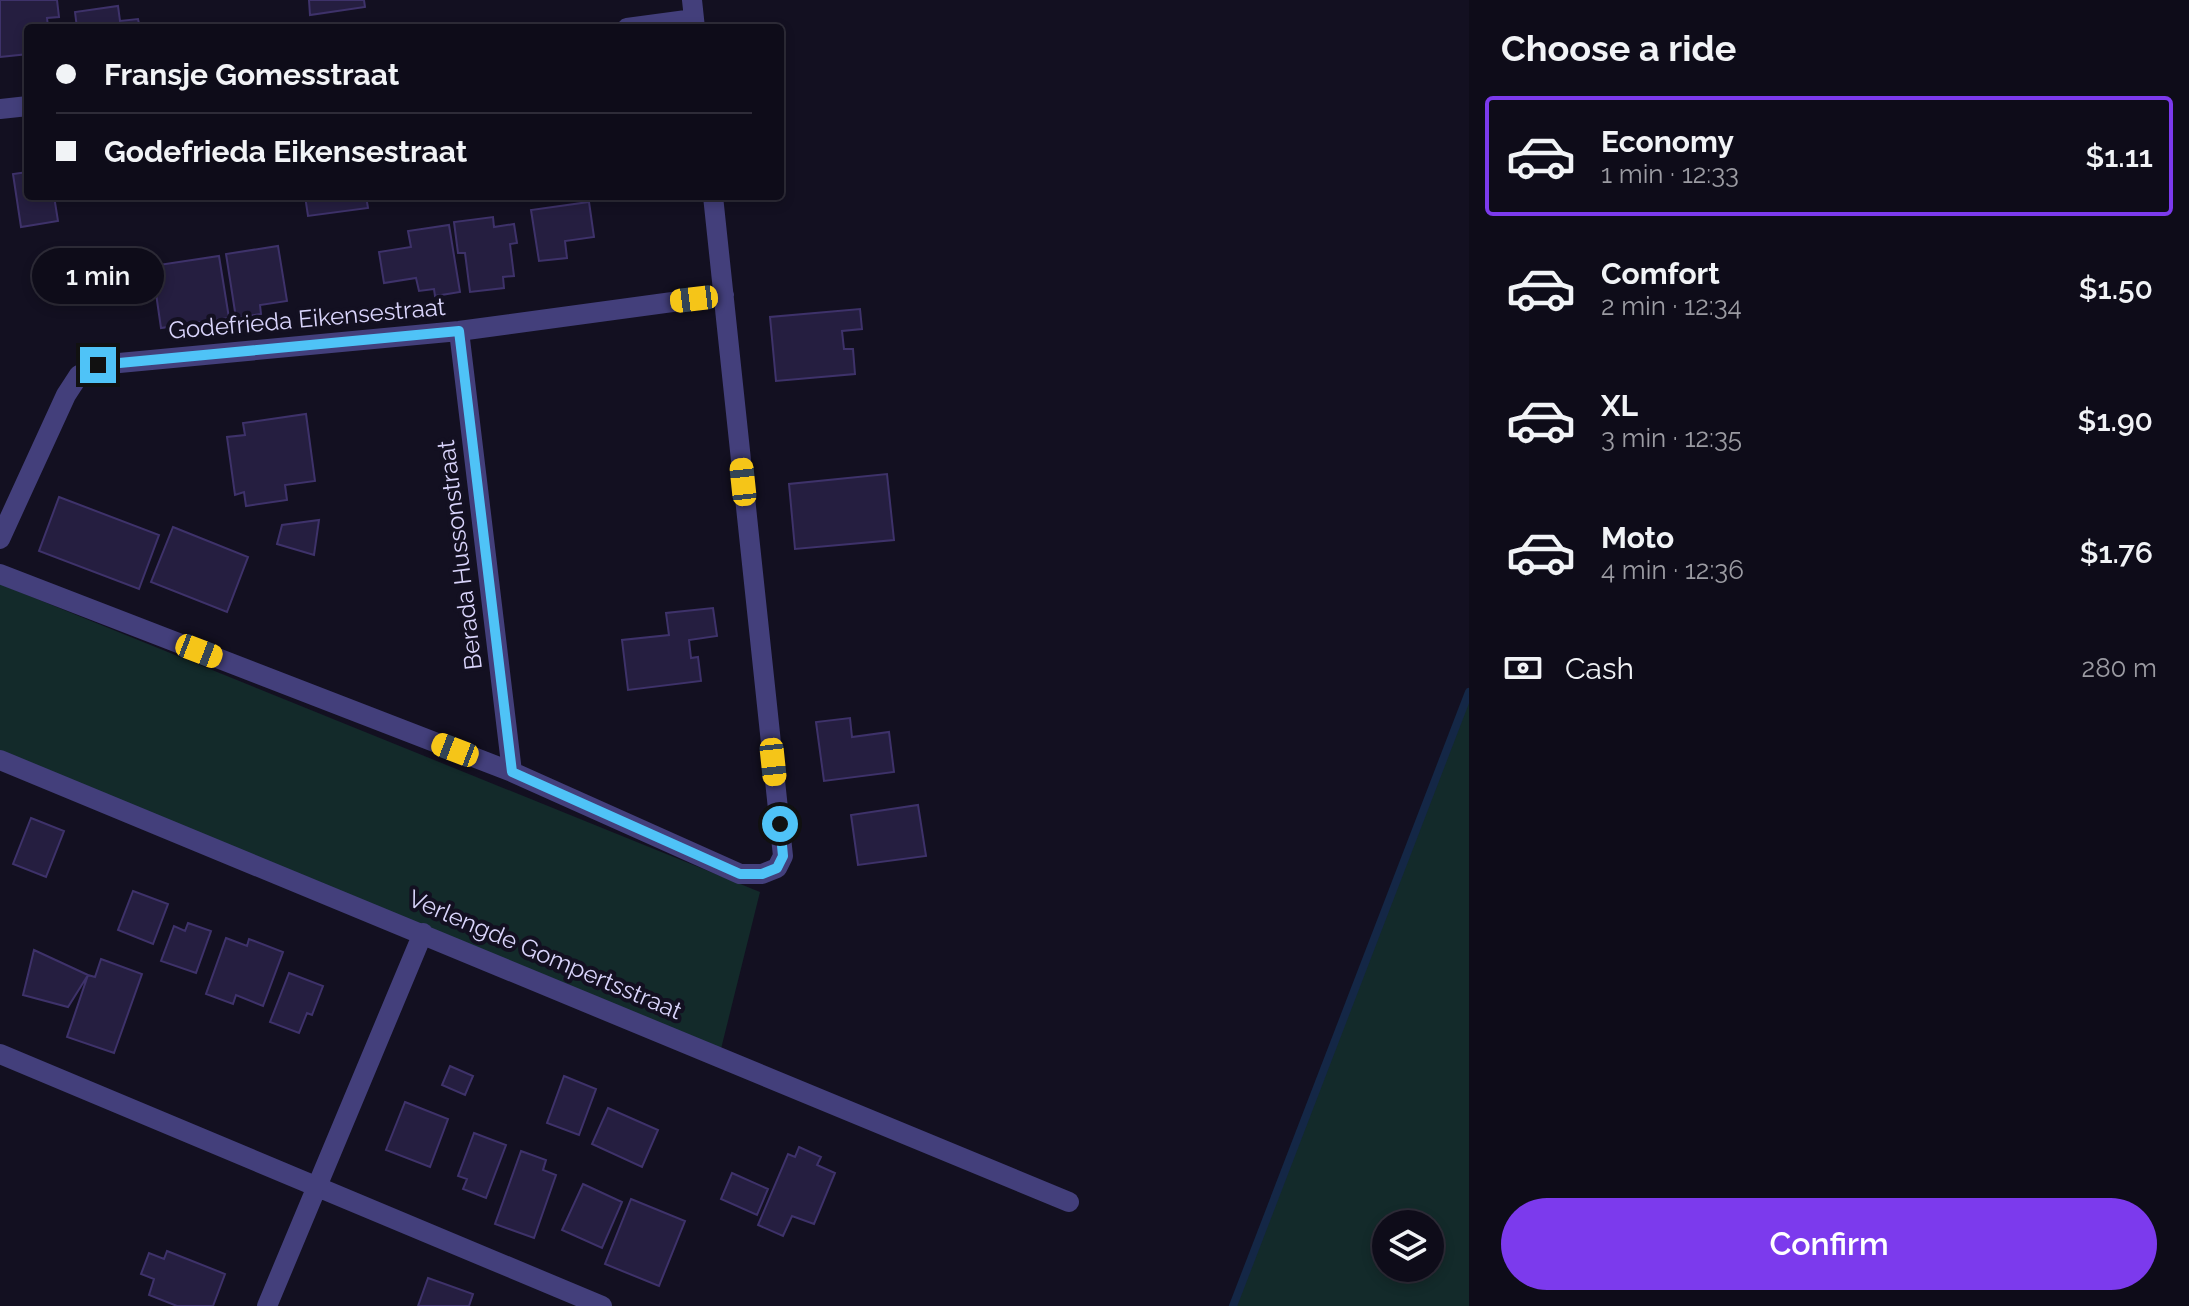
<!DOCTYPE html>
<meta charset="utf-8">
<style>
body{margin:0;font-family:Raleway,sans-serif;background:#1c1a26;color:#f1f3f6;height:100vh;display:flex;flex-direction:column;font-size:30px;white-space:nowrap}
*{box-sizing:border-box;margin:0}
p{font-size:26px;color:#9b9ba2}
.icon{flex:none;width:44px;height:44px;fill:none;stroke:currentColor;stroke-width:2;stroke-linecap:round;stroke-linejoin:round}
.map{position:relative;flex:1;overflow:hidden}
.side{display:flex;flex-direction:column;background:#0e0c19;width:720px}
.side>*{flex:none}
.guide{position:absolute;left:24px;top:24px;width:760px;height:176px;border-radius:8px;box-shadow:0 4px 12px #0003,0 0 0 2px #2e2c38;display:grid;align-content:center;height:176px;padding:0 32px;background:#0e0c19}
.tools{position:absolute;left:1372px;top:1210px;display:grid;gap:16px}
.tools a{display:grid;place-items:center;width:72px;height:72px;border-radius:50%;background:#0e0c19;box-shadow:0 4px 12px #0003,0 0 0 2px #2e2c38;font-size:40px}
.end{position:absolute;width:36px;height:36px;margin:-18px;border:10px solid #4fc3f7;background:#111;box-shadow:0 0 0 4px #111}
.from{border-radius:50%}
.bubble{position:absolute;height:56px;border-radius:28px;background:#0e0c19;box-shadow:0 4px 12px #0003,0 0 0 2px #2e2c38;font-size:26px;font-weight:600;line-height:56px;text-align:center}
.car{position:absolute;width:24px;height:48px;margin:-24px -12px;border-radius:10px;box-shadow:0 0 6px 2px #0007;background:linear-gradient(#f5c518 24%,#345 0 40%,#f5c518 0 76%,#345 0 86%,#f5c518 0)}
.guide b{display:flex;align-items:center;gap:28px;height:76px;font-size:30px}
.guide b+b{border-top:2px solid #2e2c38}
.guide i{width:20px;height:20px;background:#f1f3f6}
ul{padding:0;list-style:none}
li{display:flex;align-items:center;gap:24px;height:120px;margin:0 16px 12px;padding:0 16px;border:4px solid transparent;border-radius:8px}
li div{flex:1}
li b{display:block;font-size:30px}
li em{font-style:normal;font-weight:600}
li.current{border-color:#7c3aed}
li>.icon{width:72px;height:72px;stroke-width:1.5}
h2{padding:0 32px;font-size:36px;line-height:96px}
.pay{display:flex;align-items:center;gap:20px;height:88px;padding:0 32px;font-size:30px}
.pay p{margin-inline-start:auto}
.button{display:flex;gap:16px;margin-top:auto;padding:16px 32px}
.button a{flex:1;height:92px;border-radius:48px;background:#7c3aed;color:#fff;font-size:32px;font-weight:600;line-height:92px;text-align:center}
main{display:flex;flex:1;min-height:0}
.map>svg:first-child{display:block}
.green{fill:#132a2a;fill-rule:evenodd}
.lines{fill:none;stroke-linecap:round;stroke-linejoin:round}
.stream{stroke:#142746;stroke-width:8}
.building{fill:#251e40;stroke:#3e326a;stroke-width:2}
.minor{stroke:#433f7b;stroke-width:20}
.route{stroke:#4fc3f7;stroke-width:10}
.labels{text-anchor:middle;stroke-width:8;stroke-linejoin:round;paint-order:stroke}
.street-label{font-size:24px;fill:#d9d4fb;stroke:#131021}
</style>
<main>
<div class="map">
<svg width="1469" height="1306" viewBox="0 0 1469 1306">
<rect width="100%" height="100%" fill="#131021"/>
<!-- green -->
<path class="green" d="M0,584l760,308 -42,169 -718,-299z
M1469,692v614h-236l32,-78zM1430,1224v44h-44v-44z"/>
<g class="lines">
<!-- stream -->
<path class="stream" d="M1233,1306l236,-614"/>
</g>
<!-- building -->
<path class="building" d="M0,0h57l2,17 -12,1 1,8 10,-1v3h-30v26l-28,3z
M309,0h55l1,7 -55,8z
M118,6l2,15 18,-2 2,9h-63l-2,-16z
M28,172v24h26l4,25 -37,6 -8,-53z
M305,196h61l2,12 -60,8z
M589,202l5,35 -29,4 2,17 -28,3 -8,-51z
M493,217l1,10 20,-3 3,19 -7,1 4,32 -11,1 1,11 -34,4 -5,-39h-7l-4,-31z
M449,225l11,67 -25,4 -1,-7 -15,2 -3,-13 -32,5 -5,-31 32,-5 -3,-16z
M278,246l9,55 -27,4 1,9 -25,4 -10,-64z
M219,256l10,62 -68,10 -9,-62z
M860,309l2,20 -20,2 2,18h9l2,25 -79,7 -6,-64z
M306,414l9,67 -30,4 2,15 -41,6 -2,-14 -9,3 -8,-58 18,-2 -2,-12z
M887,474l7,66 -99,9 -6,-65z
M59,497l100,38 -20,54 -100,-38z
M319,520l-5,35 -37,-11 5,-19z
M173,527l75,30 -21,55 -76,-30z
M713,608l4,28 -28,4 2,18 7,-1 3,24 -73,9 -6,-50 47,-5 -3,-22z
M850,718l2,19 37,-5 5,40 -70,9 -8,-59z
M918,805l8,51 -68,9 -7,-50z
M31,818l33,13 -18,46 -33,-13z
M133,891l35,13 -15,40 -35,-14z
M188,923l23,8 -15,42 -35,-12 13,-35 11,5z
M226,938l21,8 2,-7 34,13 -20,54 -27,-11 -3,9 -27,-10z
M34,950l54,25 -20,32 -45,-12z
M101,959l41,15 -28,79 -47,-16 21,-62 7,2z
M289,973l34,13 -11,29 -5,-2 -8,20 -29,-11z
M450,1066l23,10 -8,19 -23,-10z
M564,1076l32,13 -17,46 -32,-12z
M405,1102l43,17 -18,48 -44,-17z
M608,1108l50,22 -16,37 -50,-23z
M474,1133l32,12 -20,53 -23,-9 4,-10 -9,-3z
M799,1147l22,10 -4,8 18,8 -21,51 -22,-8 -9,20 -25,-11 30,-71 7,3z
M521,1151l25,9 -3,10 13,5 -22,63 -39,-14z
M732,1173l36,16 -11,26 -36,-16z
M583,1184l39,18 -20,46 -40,-18z
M631,1199l54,22 -26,65 -54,-22z
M167,1251l58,23 -12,32h-36l-28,-11 5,-16 -13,-5 8,-21 15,6z
M428,1278l45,16 -4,12h-51z"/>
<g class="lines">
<!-- minor -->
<path class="minor" d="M692,0l3,28
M627,28l67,-9
M0,109l28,-3
M459,331l53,441
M0,539l66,-144 13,-20 19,-10 361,-34 265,-36
M0,574l512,198 228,102h22l15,-6 6,-12 -70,-660
M0,760l1069,442
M0,1054l602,252
M267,1306l156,-373"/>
</g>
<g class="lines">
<!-- route -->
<path class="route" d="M98,365l361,-34 53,441 228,102h22l15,-6 6,-12 -3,-32"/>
</g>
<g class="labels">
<!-- street labels -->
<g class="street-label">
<text transform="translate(307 319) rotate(-5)" y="8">Godefrieda Eikensestraat</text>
<text transform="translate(460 555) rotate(-97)" y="8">Berada Hussonstraat</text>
<text transform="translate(545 955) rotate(23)" y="8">Verlengde Gompertsstraat</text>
</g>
</g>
</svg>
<div class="tools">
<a><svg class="icon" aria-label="layers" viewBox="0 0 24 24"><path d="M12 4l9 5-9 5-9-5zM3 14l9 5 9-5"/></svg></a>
</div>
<i class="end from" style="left:780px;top:824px"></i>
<i class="end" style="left:98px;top:365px"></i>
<div class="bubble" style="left:32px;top:248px;width:132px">1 min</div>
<i class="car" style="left:694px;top:299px;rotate:263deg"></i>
<i class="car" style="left:743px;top:482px;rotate:354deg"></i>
<i class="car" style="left:199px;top:651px;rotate:111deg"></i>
<i class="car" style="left:455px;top:750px;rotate:291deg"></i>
<i class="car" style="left:773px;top:762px;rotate:174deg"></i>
<div class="guide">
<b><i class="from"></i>Fransje Gomesstraat</b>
<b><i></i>Godefrieda Eikensestraat</b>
</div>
</div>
<section class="side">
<h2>Choose a ride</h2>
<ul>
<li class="current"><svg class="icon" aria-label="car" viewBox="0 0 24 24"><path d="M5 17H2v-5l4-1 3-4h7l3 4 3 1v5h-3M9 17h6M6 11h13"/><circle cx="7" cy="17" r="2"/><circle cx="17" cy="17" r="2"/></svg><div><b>Economy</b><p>1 min · 12:33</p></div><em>$1.11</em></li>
<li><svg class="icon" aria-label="car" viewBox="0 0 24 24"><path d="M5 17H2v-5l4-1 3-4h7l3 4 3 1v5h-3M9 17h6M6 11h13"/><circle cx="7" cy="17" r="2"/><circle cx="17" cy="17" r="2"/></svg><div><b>Comfort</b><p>2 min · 12:34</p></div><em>$1.50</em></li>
<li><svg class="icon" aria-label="car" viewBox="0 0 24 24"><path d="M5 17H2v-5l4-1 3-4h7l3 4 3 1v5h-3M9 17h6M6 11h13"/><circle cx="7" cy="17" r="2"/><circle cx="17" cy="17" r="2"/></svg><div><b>XL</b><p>3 min · 12:35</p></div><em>$1.90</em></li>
<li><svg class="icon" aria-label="car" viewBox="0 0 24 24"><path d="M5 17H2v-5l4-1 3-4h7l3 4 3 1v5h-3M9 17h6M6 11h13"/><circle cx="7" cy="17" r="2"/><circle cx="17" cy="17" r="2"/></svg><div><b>Moto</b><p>4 min · 12:36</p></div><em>$1.76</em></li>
</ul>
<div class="pay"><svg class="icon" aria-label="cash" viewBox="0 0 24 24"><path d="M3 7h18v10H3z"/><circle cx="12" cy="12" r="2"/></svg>Cash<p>280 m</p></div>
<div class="button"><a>Confirm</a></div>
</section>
</main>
